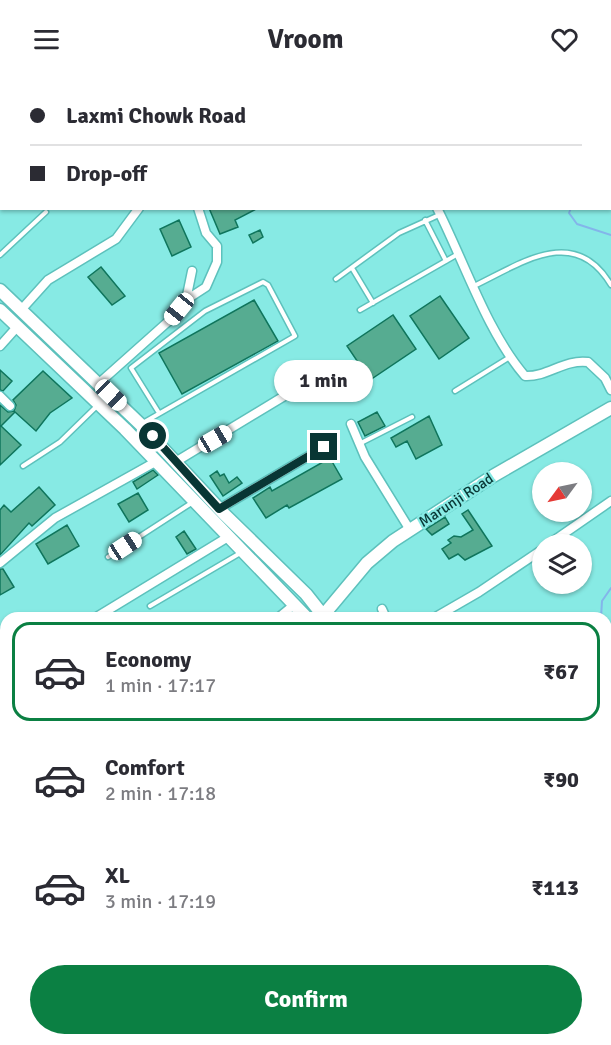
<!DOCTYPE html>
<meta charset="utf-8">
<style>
body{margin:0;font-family:Signika,sans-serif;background:#f2f2f3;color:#2b2b33;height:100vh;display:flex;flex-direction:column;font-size:22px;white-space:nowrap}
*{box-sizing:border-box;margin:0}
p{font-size:20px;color:#7c7c81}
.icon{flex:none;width:33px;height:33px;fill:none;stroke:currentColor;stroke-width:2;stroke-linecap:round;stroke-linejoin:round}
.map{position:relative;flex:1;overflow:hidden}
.details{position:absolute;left:0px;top:534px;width:612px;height:434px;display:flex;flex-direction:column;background:#fff;border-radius:18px 18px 0 0;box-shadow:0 2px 4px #0004}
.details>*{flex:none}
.hud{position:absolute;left:0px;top:0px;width:612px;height:132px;box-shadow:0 2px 4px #0004;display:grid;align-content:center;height:132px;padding:0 30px;background:#fff}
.needle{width:39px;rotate:237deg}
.fabs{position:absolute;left:532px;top:384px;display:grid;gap:12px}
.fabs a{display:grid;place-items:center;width:60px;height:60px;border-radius:50%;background:#fff;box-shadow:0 2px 4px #0004;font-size:30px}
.end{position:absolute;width:27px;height:27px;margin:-14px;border:8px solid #083634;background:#fff;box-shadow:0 0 0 3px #fff}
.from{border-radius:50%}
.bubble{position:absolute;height:42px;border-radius:21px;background:#fff;box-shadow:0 2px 4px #0004;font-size:20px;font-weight:700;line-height:42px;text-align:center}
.car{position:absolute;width:18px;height:36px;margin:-18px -9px;border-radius:8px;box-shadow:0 0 4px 2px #0007;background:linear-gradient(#fff 24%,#345 0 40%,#fff 0 76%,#345 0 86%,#fff 0)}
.hud b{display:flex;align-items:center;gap:21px;height:57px;font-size:22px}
.hud b+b{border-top:2px solid #e1e1e2}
.hud i{width:15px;height:15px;background:#2b2b33}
ul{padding:10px 0 0;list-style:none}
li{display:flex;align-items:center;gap:18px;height:99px;margin:0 12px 9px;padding:0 18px;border:3px solid transparent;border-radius:18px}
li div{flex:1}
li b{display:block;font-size:22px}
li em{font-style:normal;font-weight:700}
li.on{border-color:#0b8043}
li>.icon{width:54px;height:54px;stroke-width:1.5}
.action{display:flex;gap:12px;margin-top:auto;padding:12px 30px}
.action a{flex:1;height:69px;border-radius:36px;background:#0b8043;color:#fff;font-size:24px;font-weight:700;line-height:69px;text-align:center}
header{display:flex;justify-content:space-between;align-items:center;height:78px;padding:0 30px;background:#fff;font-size:27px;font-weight:700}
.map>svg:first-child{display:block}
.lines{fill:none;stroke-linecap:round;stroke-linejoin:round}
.stream{stroke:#83b5ea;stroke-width:2}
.building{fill:#56ac91;stroke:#0f755c;stroke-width:1.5}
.lane-casing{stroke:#5dc1bc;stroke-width:7}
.street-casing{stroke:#5dc1bc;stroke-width:11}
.secondary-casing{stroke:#5dc1bc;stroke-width:15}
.path{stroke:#5eb0ab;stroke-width:1.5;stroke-dasharray:3 3;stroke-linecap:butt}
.lane{stroke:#fff;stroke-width:4}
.street{stroke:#fff;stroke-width:8}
.secondary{stroke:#fff;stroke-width:12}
.route{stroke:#083634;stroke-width:8}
.labels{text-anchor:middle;stroke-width:4.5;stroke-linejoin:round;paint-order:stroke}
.street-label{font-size:15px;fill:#083634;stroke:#87eae4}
</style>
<header><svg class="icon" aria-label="menu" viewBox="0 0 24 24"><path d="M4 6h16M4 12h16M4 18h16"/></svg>Vroom<svg class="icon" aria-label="heart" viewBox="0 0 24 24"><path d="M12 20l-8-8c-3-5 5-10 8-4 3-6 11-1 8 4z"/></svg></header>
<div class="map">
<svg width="611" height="967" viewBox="0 0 611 967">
<rect width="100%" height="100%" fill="#87eae4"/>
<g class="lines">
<!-- stream -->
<path class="stream" d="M571,130l-2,5 8,11 34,11
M601,540l1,-17 9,-13"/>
</g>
<!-- building -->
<path class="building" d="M209,130h49l-23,12 3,7 -18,7z
M179,142l12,27 -19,9 -12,-27z
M260,152l3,7 -10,6 -4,-8z
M101,189l24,29 -13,9 -24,-28z
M440,218l29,42 -30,21 -29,-43z
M254,222l24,41 -96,53 -23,-41z
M393,237l23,34 -46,31 -23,-34z
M303,290l4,7 12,-7 5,10 -29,16 -9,-18z
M0,292l12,11 -9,10 -3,-1z
M43,293l29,27 -22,15 -14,18 -21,-19 -14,14 20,19 -21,20v-60l8,7 6,-1 2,-6 -3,-5z
M377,334l8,14 -20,10 -7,-14z
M429,338l13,29 -26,14 -9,-18 -11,6 -5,-9z
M330,380l12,21 -53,29 -2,-3 -21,13 -13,-20 17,-11 2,4z
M153,392l5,5 -21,14 -4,-7z
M217,393l3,5 4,-2 5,9 8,-6 5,6 -19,13 -13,-20z
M39,409l16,18 -23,21 -3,-3 -29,32v-45l4,-5 7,7z
M138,415l10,17 -19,12 -11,-18z
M468,432l24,36 -27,14 -7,-6 -9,5 -7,-10 9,-6 -3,-3 6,-4 7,1 12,-7 -11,-16z
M445,439l4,7 -17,11 -6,-6z
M67,447l12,21 -31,18 -12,-20z
M184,453l12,18 -9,5 -11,-17z
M0,491h3l11,18 -14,8z"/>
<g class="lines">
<defs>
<path id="lane" d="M425,142l21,41
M0,177l46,-43
M352,190l21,35
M336,201l63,-46 40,-18
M474,208c48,-23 101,-62 137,-1
M360,232l98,-56
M455,313l55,-34
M141,346l154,-88 -27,-51 -5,-3 -58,29 -74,57 28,45
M359,366l53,-27
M23,388l37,-24 38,-37
M108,479l85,-55
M150,528l92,-54
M39,967l8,-5"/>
<path id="street" d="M559,0l1,2
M31,2l1,-1
M610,13h1
M610,43l1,1
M610,52l1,-1
M610,78h1
M0,104l2,-1
M437,130c27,53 50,124 88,168 23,1 39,-17 63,-14l17,16 6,12
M186,222l20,-13 11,-25v-16l-11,-13 -8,-25
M21,232l27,-30 68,-41 23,-31
M0,268l17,-19
M98,306l73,-65 15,-19 6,-29
M0,318l10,10
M351,346l14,33 45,73
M177,383l109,-66
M219,431l105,-62
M549,466l62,-43
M0,485l55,-45 102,-57
M382,531l4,9
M95,540l133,-81
M278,540l17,-14
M434,540l45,-26 64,-43
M0,596l6,-4
M606,607l5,-3
M0,684l6,-4
M0,811l6,-4
M0,846l6,-4
M0,940l6,-4
M277,967l9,-5"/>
<path id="secondary" d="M0,212l140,134 84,90 82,80 19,24
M0,232l125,119 182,189
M321,540l46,-55 26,-22 100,-65 118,-68
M580,962l5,5
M600,962l5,5
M207,967v-5"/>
</defs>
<!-- lane casing -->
<use href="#lane" class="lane-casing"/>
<!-- street casing -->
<use href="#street" class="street-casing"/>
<!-- secondary casing -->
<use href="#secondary" class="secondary-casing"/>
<!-- path -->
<path class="path" d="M148,962l3,5
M118,967l9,-5
M179,967l8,-5"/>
<!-- lane -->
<use href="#lane" class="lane"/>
<!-- street -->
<use href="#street" class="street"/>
<!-- secondary -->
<use href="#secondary" class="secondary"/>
</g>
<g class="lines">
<!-- route -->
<path class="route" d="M153,358l66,73 105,-62"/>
</g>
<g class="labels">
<!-- street labels -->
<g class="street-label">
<text transform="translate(456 422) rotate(-33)" y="5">Marunji Road</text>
</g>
</g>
</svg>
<div class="fabs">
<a><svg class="needle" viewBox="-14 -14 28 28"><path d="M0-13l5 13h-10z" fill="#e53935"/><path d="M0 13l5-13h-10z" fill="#7c7c81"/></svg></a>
<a><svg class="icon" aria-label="layers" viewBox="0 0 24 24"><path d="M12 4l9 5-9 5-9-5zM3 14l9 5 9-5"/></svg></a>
</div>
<i class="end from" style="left:153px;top:358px"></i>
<i class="end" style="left:324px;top:369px"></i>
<div class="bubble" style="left:274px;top:282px;width:99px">1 min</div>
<i class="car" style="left:179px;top:231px;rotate:219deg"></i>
<i class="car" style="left:111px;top:317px;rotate:134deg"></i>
<i class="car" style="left:215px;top:361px;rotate:60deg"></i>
<i class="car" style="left:125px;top:468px;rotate:57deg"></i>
<div class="hud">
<b><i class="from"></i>Laxmi Chowk Road</b>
<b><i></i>Drop-off</b>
</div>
<section class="details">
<ul>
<li class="on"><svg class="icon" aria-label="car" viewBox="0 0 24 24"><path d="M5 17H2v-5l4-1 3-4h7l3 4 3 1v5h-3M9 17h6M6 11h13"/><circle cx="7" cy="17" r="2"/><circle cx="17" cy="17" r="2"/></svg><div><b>Economy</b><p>1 min · 17:17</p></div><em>₹67</em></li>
<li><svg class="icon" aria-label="car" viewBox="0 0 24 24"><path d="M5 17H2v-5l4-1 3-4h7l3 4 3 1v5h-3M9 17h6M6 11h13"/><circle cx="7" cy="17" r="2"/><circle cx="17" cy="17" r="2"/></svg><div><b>Comfort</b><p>2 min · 17:18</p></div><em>₹90</em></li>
<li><svg class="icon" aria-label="car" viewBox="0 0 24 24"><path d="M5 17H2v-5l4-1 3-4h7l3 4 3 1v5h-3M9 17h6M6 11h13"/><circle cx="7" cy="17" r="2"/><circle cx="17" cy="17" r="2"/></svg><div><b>XL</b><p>3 min · 17:19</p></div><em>₹113</em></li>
</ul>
<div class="action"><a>Confirm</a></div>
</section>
</div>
